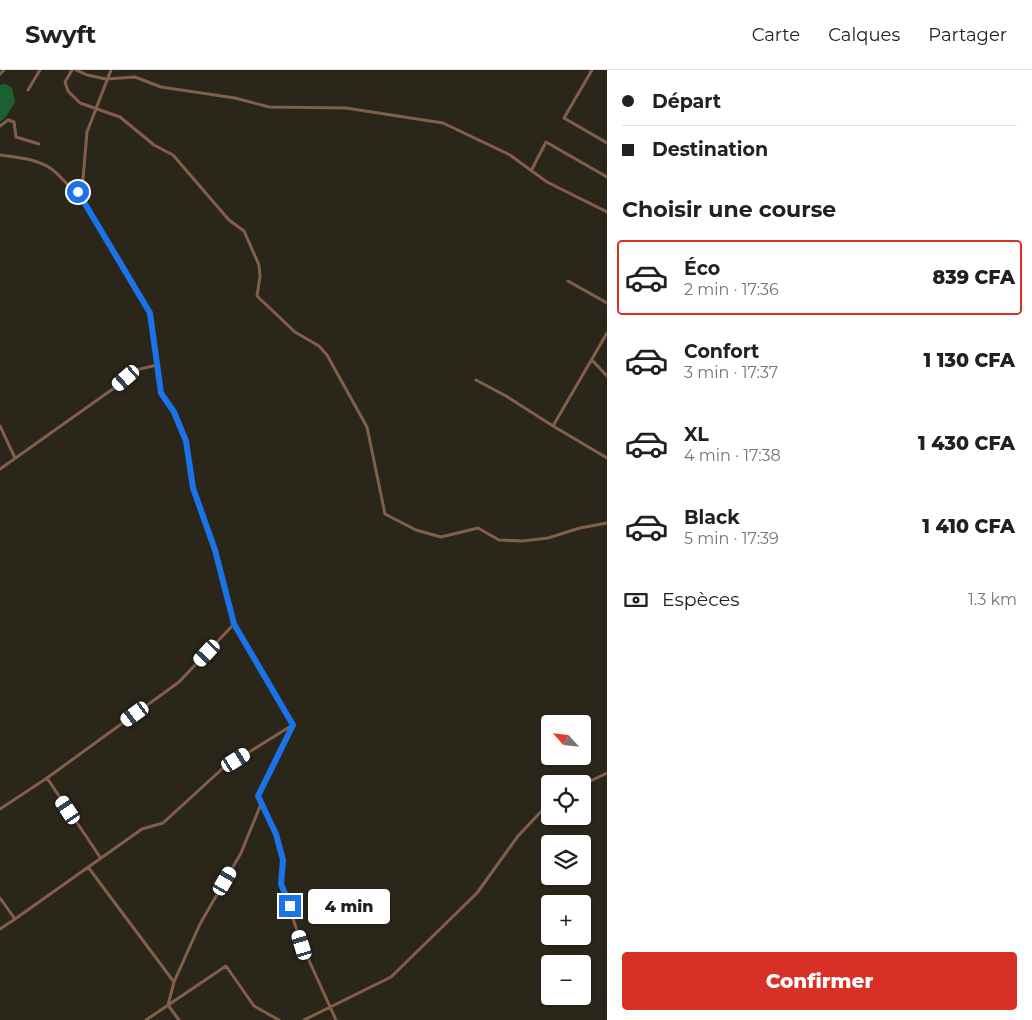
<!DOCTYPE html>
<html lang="fr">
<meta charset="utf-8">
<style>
body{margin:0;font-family:Montserrat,sans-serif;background:#f2f2f2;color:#202124;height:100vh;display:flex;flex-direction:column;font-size:19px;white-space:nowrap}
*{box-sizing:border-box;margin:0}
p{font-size:16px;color:#757577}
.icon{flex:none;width:28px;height:28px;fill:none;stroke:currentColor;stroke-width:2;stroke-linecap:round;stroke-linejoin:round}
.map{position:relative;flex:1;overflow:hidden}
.sheet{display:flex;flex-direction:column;background:#fff;width:425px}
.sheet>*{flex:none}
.hud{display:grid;align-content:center;height:110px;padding:0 15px;background:#fff}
.needle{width:32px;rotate:297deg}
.controls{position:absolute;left:541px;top:645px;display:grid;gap:10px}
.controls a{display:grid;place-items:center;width:50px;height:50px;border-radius:5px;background:#fff;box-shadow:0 1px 4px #0004;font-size:25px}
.end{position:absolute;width:22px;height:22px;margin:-11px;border:6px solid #1a73e8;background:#fff;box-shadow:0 0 0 2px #fff}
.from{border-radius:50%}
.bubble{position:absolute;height:35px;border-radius:5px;background:#fff;box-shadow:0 1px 4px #0004;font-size:16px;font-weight:800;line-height:35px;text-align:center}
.car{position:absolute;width:15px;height:30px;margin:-15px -8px;border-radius:6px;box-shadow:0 0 4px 1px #0007;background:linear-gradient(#fff 24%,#345 0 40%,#fff 0 76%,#345 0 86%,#fff 0)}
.hud b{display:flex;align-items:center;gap:18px;height:48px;font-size:19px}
.hud b+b{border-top:1px solid #e0e0e0}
.hud i{width:12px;height:12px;background:#202124}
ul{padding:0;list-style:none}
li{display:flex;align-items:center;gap:15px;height:75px;margin:0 10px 8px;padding:0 5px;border:2px solid transparent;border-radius:5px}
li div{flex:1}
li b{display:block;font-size:19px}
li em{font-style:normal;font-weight:800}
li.selected{border-color:#d93025}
li>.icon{width:45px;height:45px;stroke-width:1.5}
h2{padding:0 15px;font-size:22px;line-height:60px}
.pay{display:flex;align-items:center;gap:12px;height:55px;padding:0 15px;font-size:19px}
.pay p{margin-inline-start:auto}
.action{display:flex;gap:10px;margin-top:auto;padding:10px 15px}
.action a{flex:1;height:58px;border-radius:5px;background:#d93025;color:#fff;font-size:20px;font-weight:800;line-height:58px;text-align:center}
header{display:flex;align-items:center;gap:30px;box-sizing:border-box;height:70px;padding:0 25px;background:#fff;border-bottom:1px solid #e0e0e0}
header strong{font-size:24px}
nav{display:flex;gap:28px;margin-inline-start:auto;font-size:18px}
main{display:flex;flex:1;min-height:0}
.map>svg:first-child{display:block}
.water{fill:#1c6032}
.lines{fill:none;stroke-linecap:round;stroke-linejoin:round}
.minor{stroke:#835f4b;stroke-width:3}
.route{stroke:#1a73e8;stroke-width:6}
</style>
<header>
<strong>Swyft</strong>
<nav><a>Carte</a><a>Calques</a><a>Partager</a></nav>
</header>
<main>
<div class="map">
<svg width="607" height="950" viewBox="0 0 607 950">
<rect width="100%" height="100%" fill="#2b261a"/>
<!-- water -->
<path class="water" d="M6,14l6,4 3,14 -9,15 -6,5v-37z"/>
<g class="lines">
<!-- minor -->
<path class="minor" d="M72,0l-7,12 3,9 12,12 40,14 34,28 19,10 56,65 15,11 15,34 1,11 -3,20 38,36 24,14 8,9 40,72 18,87 31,16 25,7 37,-9 21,12 24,1 25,-3 32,-10 27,-5
M76,0l11,5 19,4 29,-2 26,10 74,11 34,9 77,1 97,15 67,32 37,27 60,30
M111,0l-24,62 -4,47 -5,13 72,121 11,80 13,19 12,29 7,47 22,62 19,74 59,101 -35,71 18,38 7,26 -2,24 21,61 34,75
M592,0l-28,48 43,25
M0,4l4,-4
M28,20l12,-20
M0,56l8,-6 6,2 2,15 23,7
M0,85c17,2 36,4 50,13 11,7 16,18 28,24
M532,99l14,-27 61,35
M568,211l39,22
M607,263l-54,93 54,32
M592,290l15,16
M476,310l30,16 47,30
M0,356l15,32
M0,399l117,-83 19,-16 21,-5
M47,708l53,79
M582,715l25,-12
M0,739l47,-31 132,-96 55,-58
M88,797l86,115
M0,828l15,21 -15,10
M15,849l127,-90 21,-6 59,-54 69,-43
M146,950l80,-54 28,40 25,14
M179,950l-11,-15 6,-23 26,-58 41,-71 20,-49
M304,950l87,-43 86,-84 41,-57 32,-34"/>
</g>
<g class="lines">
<!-- route -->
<path class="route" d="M78,122l72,121 11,80 13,19 12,29 7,47 22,62 19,74 59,101 -35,71 18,38 7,26 -2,24 9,22"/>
</g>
</svg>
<div class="controls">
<a><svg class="needle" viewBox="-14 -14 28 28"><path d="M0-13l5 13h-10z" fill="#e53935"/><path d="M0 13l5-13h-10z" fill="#757577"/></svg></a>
<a><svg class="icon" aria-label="locate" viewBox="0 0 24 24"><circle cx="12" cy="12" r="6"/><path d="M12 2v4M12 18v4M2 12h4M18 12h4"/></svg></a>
<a><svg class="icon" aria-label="layers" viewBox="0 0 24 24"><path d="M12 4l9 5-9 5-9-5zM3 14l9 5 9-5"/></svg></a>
<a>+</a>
<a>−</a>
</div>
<i class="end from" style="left:78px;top:122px"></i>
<i class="end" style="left:290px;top:836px"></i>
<div class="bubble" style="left:308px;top:819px;width:82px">4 min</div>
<i class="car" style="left:126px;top:308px;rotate:229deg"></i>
<i class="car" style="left:207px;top:583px;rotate:223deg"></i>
<i class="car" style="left:135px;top:644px;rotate:234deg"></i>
<i class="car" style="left:236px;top:690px;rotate:58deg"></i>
<i class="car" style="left:68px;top:740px;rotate:326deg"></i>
<i class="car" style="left:225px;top:811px;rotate:30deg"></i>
<i class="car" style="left:302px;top:875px;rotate:343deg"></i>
</div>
<section class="sheet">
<div class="hud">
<b><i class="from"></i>Départ</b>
<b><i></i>Destination</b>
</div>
<h2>Choisir une course</h2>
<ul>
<li class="selected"><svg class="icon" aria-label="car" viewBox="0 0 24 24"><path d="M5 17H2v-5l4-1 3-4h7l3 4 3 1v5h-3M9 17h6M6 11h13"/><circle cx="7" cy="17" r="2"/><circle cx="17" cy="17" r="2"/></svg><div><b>Éco</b><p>2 min · 17:36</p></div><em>839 CFA</em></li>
<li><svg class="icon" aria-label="car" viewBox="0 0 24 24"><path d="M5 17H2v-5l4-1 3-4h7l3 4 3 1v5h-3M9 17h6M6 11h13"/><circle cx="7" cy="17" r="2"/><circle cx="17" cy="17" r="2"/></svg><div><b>Confort</b><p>3 min · 17:37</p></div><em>1 130 CFA</em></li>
<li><svg class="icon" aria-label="car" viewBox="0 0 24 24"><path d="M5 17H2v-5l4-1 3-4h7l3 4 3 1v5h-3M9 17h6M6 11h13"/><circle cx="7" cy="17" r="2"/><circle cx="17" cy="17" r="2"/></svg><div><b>XL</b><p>4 min · 17:38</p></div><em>1 430 CFA</em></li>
<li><svg class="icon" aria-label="car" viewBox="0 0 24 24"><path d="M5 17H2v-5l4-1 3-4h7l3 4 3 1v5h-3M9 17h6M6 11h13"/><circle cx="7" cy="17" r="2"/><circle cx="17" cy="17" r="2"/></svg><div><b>Black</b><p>5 min · 17:39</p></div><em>1 410 CFA</em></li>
</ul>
<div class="pay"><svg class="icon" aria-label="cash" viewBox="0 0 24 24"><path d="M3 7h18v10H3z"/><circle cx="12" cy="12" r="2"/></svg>Espèces<p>1.3 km</p></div>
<div class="action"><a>Confirmer</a></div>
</section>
</main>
